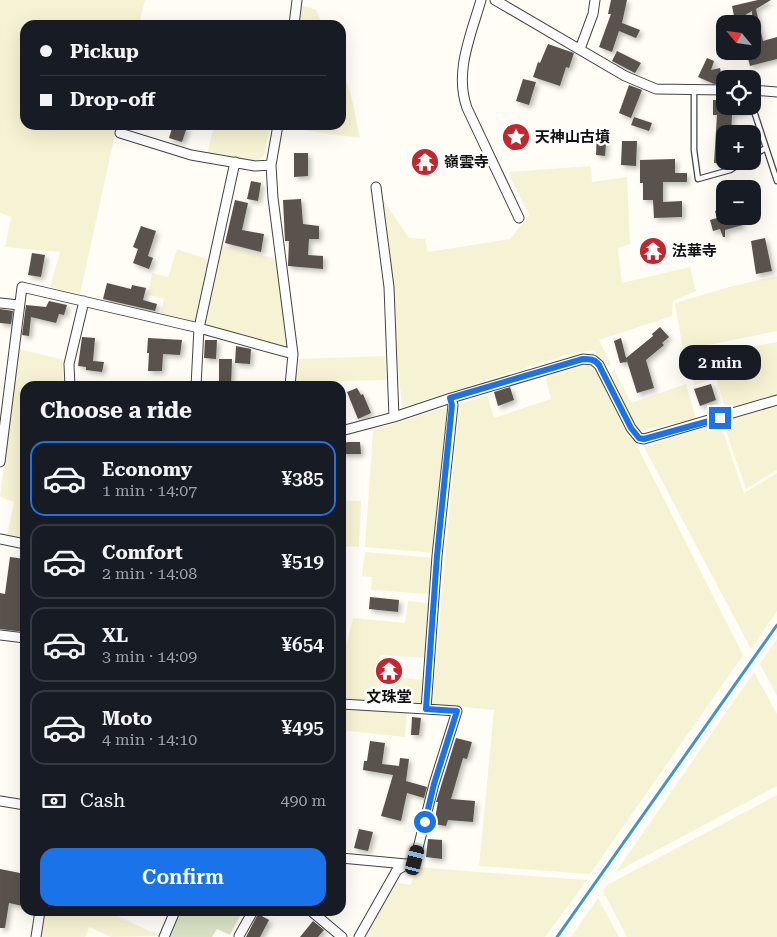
<!DOCTYPE html>
<meta charset="utf-8">
<style>
body{margin:0;font-family:"Roboto Serif","Noto Sans JP",serif;background:#20242c;color:#f1f3f6;height:100vh;display:flex;flex-direction:column;font-size:19px;white-space:nowrap}
*{box-sizing:border-box;margin:0}
p{font-size:16px;color:#9ea1a6}
.icon{flex:none;width:28px;height:28px;fill:none;stroke:currentColor;stroke-width:2;stroke-linecap:round;stroke-linejoin:round}
.map{position:relative;flex:1;overflow:hidden}
.drawer{position:absolute;left:20px;top:381px;width:326px;height:535px;display:flex;flex-direction:column;background:#171b24;border-radius:15px;box-shadow:0 5px 20px #0002}
.drawer>*{flex:none}
.hud{position:absolute;left:20px;top:20px;width:326px;height:110px;border-radius:15px;box-shadow:0 5px 20px #0002;display:grid;align-content:center;height:110px;padding:0 20px;background:#171b24}
.needle{width:32px;rotate:299deg}
.fabs{position:absolute;left:716px;top:15px;display:grid;gap:10px}
.fabs a{display:grid;place-items:center;width:45px;height:45px;border-radius:10px;background:#171b24;box-shadow:0 5px 20px #0002;font-size:25px}
.end{position:absolute;width:22px;height:22px;margin:-11px;border:6px solid #1a73e8;background:#fff;box-shadow:0 0 0 2px #fff}
.from{border-radius:50%}
.bubble{position:absolute;height:35px;border-radius:15px;background:#171b24;box-shadow:0 5px 20px #0002;font-size:16px;font-weight:600;line-height:35px;text-align:center}
.car{position:absolute;width:15px;height:30px;margin:-15px -8px;border-radius:6px;box-shadow:0 0 4px 1px #0007;background:linear-gradient(#222 24%,#8ab4d8 0 40%,#222 0 76%,#8ab4d8 0 86%,#222 0)}
.hud b{display:flex;align-items:center;gap:18px;height:48px;font-size:19px}
.hud b+b{border-top:1px solid #363941}
.hud i{width:12px;height:12px;background:#f1f3f6}
ul{padding:0;list-style:none}
li{display:flex;align-items:center;gap:15px;height:75px;margin:0 10px 8px;padding:0 10px;border:2px solid #363941;border-radius:15px}
li div{flex:1}
li b{display:block;font-size:19px}
li em{font-style:normal;font-weight:600}
li.current{border-color:#1a73e8}
li>.icon{width:45px;height:45px;stroke-width:1.5}
h2{padding:0 20px;font-size:22px;line-height:60px}
.pay{display:flex;align-items:center;gap:12px;height:55px;padding:0 20px;font-size:19px}
.pay p{margin-inline-start:auto}
.button{display:flex;gap:10px;margin-top:auto;padding:10px 20px}
.button a{flex:1;height:58px;border-radius:15px;background:#1a73e8;color:#fff;font-size:20px;font-weight:600;line-height:58px;text-align:center}
.map>svg:first-child{display:block}
.farmland{fill:#f6f3d4}
.cemetery{fill:#d9e3c4}
.lines{fill:none;stroke-linecap:round;stroke-linejoin:round}
.stream{stroke:#3f96cf;stroke-width:3}
.building{fill:#5a524d;filter:url(#shadow)}
.service-casing{stroke:#444;stroke-width:7}
.minor-casing{stroke:#444;stroke-width:11}
.service{stroke:#fff;stroke-width:4.5}
.minor{stroke:#fff;stroke-width:9}
.route{stroke:#1a73e8;stroke-width:6}
.labels{text-anchor:middle;stroke-width:5;stroke-linejoin:round;paint-order:stroke}
.poi-label{font-size:15px;font-weight:bold;fill:#111;stroke:#fff;text-anchor:start}
</style>
<div class="map">
<svg width="777" height="937" viewBox="0 0 777 937">
<defs>
<filter id="shadow"><feDropShadow dx="3" dy="3" stdDeviation="2.5" flood-color="#0004"/></filter>
</defs>
<rect width="100%" height="100%" fill="#fffdf5"/>
<!-- farmland -->
<path class="farmland" d="M0,0h145l-6,25h-114v100h92l-37,169 -30,-7 10,-35 -55,-5 6,-30 -11,-4z
M302,5l14,5 7,15h-25z
M341,67l10,28 9,43 -78,-11 1,-2h58z
M214,125h56l-5,29 -10,9 -48,-8z
M591,166l1,16 35,-5 3,67 -12,4 4,35 68,-16 6,24 -23,10 -1,15 -73,24 12,24 -7,5 -10,-19 -24,4 -168,53 -21,-210 28,41 16,1 3,13 82,-13 19,-24 -21,-43z
M221,245l55,14 11,89 -84,-22z
M177,249l30,10 2,4 -14,61 -35,-8 4,-17 -16,-4 4,-22 16,4z
M777,276v55l-94,19 -8,-47 54,-16z
M777,342v53l-51,16 -10,-33 -21,7 -8,-27z
M19,349l46,11 -2,4 1,22h-39v154l-18,-4 7,-34 -14,-5z
M385,356l1,24 -48,1v5h-43l2,-27z
M591,361l9,12 143,282 -153,219 -111,-8 15,-156 -62,-6 27,-300 28,-9 7,23 57,-19 -6,-23z
M614,370l17,33 55,-19 10,35 -56,12 -9,-5 -24,-51z
M777,405v65l-31,19 -23,-67z
M447,407l1,11 -13,135 -70,-6 8,-117z
M720,422l24,71 33,-20v138l-26,38 -107,-202z
M341,500l20,1 -2,46 -18,-1z
M365,552l69,6 -3,34 -3,2 -57,-4 1,-13 -10,-1z
M408,601l22,2 -3,55 -46,-3 -3,35 15,1 1,-14 30,3 -1,24 -82,-3v-35l12,-48 52,5z
M777,639v57l-17,-32z
M754,672l23,42v72l-161,86z
M341,708l66,5 -2,24 -64,-7z
M777,795v142h-150l-24,-46 4,-6z
M418,867l60,5 109,8 -42,57h-181l31,-55 15,3z
M598,898l21,39h-48z
M45,911h62l53,25 -49,1 -22,-10 -4,10h-44z"/>
<!-- cemetery -->
<path class="cemetery" d="M180,911h60l2,1 -12,23 -13,-6 -5,8h-42z"/>
<g class="lines">
<!-- stream -->
<path class="stream" d="M557,937l220,-312"/>
</g>
<!-- building -->
<path class="building" d="M611,0h16l-5,23 18,7 -4,8 -17,-7 -7,21 -13,-5 12,-33h-3z
M758,0h13l-15,9 7,32 14,-4v22l-27,7 -4,-15h6v-40l-17,10 -3,-15z
M548,44l26,9 -5,15 -3,-1 -6,19 -27,-9 5,-15 2,1z
M617,51l24,12 -6,10 -23,-12z
M707,58l7,3 -3,9 9,-2 3,15 -9,1 -16,-7z
M523,79l13,3 -7,23 -13,-4z
M629,85l13,5 -11,28 -12,-5z
M713,100h12v6h23l1,3v2l-17,4 -1,19h-6v30l-11,-1 3,-48h-4z
M634,117l18,6 -3,8 -18,-6z
M173,125l14,2 -5,15 -13,-4z
M597,130h10l-2,26 -9,-1z
M622,141h15l-1,25 -15,-1z
M294,153h14v23l-14,1z
M675,159v14h12v9h-24v20l19,-1v16l-28,1 -1,-18h-10v-17h-3v-23z
M251,181l10,2 -3,18 -11,-2z
M301,199l2,25 16,2v13h-10l-1,16 15,1v13l-35,-3 1,-25h-4l-2,-41z
M235,200l13,3 -6,27 22,4 -3,18 -36,-9z
M725,208v8h15l3,9 -18,5v7h-2l-3,-8 -7,2 -3,-11 7,-2 -2,-7z
M141,226l15,5 -8,25 5,2 -4,11 -16,-6 5,-14 -5,-2z
M765,238l7,33 -16,3 -5,-33z
M32,253l13,2 -4,22 -13,-2z
M107,283l24,6 1,-4 14,3 -3,12 14,4 -2,7 -52,-12z
M49,301l18,4 -3,10 -5,-1 -3,9 -25,-6 -2,19 -7,-1 4,-30 20,2z
M0,309l13,2 -2,13 -11,-1z
M660,327l9,10 -7,6 2,2 -18,15 8,28 -17,5 -11,-35 27,-22 -1,-2z
M82,337l13,1 -2,23 11,1 -2,10 -16,-2v-3l-8,-1z
M148,338l34,2 -2,15 -17,-1 -1,17h-14l1,-18h-2z
M621,338l6,24 -7,1 -6,-22z
M205,340h12l-1,19 -12,-1z
M236,346l15,3 -1,15 -15,-1z
M219,359h13l-1,27h-12z
M711,384l5,16 -16,6 -6,-17z
M510,387l4,13 -16,6 -4,-14z
M357,388l4,7 2,-1 8,19 -13,6 -11,-27z
M349,442h11l1,12h-20v-11z
M10,557l15,2v73l-25,-3v-36l5,1z
M370,597l29,3 -1,12 -29,-3z
M412,717l9,1 -2,17h-8z
M456,738l16,4 -5,17 -4,-1 -12,41 24,2 -2,21 -25,-2 -2,6 -12,-2 4,-22h-2z
M370,741l15,2 -3,21 17,2 1,-8 9,1 -3,22 21,6 -3,11 -17,-5 -6,28 -20,-5 12,-41 -30,-5 1,-9h3z
M359,829l14,3 -5,19 -14,-3z
M428,839l14,1v19l-16,-2z
M0,869l25,5v18l-2,14 -14,-3 -4,25h-5z
M258,914l11,6 -9,17h-14z
M313,921l11,9 -6,7h-18z"/>
<g class="lines">
<defs>
<path id="service" d="M694,90v60l4,29 32,-9 14,-9
M752,105l25,76
M752,156l14,-8"/>
<path id="minor" d="M481,0c-10,35 -27,72 -14,108l52,110
M495,0l130,76 31,13 69,1
M294,25l3,-25
M580,49l13,-35 2,-14
M752,90l25,2
M278,125l-7,40 2,33 20,156 -3,32
M120,133l71,22 64,11 16,-1
M0,303l19,2
M70,386l-1,-22 15,-63
M196,386l3,-58 36,-166
M394,417l57,-19 132,-39 10,1 6,5 32,63 8,10 5,1 133,-39
M341,431l53,-14 -5,-130 -13,-100
M0,462l22,-175 177,41 94,26
M0,539l25,5
M0,635l25,3
M341,704l85,5 11,-153 16,-151 -2,-7
M0,801l25,4
M341,858l65,6
M311,911l31,26
M239,936l14,-25
M36,937l4,-26
M164,937l11,-26
M359,937l38,-67 18,-10 19,-76 23,-73 -31,-2"/>
</defs>
<!-- service casing -->
<use href="#service" class="service-casing"/>
<!-- minor casing -->
<use href="#minor" class="minor-casing"/>
<!-- service -->
<use href="#service" class="service"/>
<!-- minor -->
<use href="#minor" class="minor"/>
</g>
<g class="lines">
<!-- route -->
<path class="route" d="M425,822l9,-38 23,-73 -31,-2 11,-153 15,-151 -2,-7 133,-39c6,0 12,0 16,6l32,63 8,10 5,1 76,-21"/>
</g>
<!-- icons -->
<defs>
<symbol id="sight-disc" viewBox="-11 -11 22 22"><circle r="9.5" fill="#c4262e" stroke="#fff"/><path d="M0-6L1.8-2.2L6-1.7L2.9 1.2L3.7 5.4L0 3.3L-3.7 5.4L-2.9 1.2L-6-1.7L-1.8-2.2Z" fill="#fff"/></symbol>
<symbol id="temple-disc" viewBox="-11 -11 22 22"><circle r="9.5" fill="#c4262e" stroke="#fff"/><path d="M0-6L5-2H3V0L6.5 2.5H4V6H1.5V3h-3V6H-4V2.5H-6.5L-3 0V-2H-5Z" fill="#fff"/></symbol>
</defs>
<g fill-rule="evenodd">
<use href="#sight-disc" x="500" y="121" width="32" height="32"/>
<use href="#temple-disc" x="409" y="146" width="32" height="32"/>
<use href="#temple-disc" x="637" y="235" width="32" height="32"/>
<use href="#temple-disc" x="373" y="655" width="32" height="32"/>
</g>
<g class="labels">
<!-- poi labels -->
<g class="poi-label">
<text x="535" y="142">天神山古墳</text>
<text x="444" y="167">嶺雲寺</text>
<text x="672" y="256">法華寺</text>
<text x="389" y="702" text-anchor="middle">文珠堂</text>
</g>
</g>
</svg>
<div class="fabs">
<a><svg class="needle" viewBox="-14 -14 28 28"><path d="M0-13l5 13h-10z" fill="#e53935"/><path d="M0 13l5-13h-10z" fill="#9ea1a6"/></svg></a>
<a><svg class="icon" aria-label="locate" viewBox="0 0 24 24"><circle cx="12" cy="12" r="6"/><path d="M12 2v4M12 18v4M2 12h4M18 12h4"/></svg></a>
<a>+</a>
<a>−</a>
</div>
<i class="end from" style="left:425px;top:822px"></i>
<i class="end" style="left:720px;top:418px"></i>
<div class="bubble" style="left:679px;top:345px;width:82px">2 min</div>
<i class="car" style="left:415px;top:860px;rotate:14deg"></i>
<div class="hud">
<b><i class="from"></i>Pickup</b>
<b><i></i>Drop-off</b>
</div>
<section class="drawer">
<h2>Choose a ride</h2>
<ul>
<li class="current"><svg class="icon" aria-label="car" viewBox="0 0 24 24"><path d="M5 17H2v-5l4-1 3-4h7l3 4 3 1v5h-3M9 17h6M6 11h13"/><circle cx="7" cy="17" r="2"/><circle cx="17" cy="17" r="2"/></svg><div><b>Economy</b><p>1 min · 14:07</p></div><em>¥385</em></li>
<li><svg class="icon" aria-label="car" viewBox="0 0 24 24"><path d="M5 17H2v-5l4-1 3-4h7l3 4 3 1v5h-3M9 17h6M6 11h13"/><circle cx="7" cy="17" r="2"/><circle cx="17" cy="17" r="2"/></svg><div><b>Comfort</b><p>2 min · 14:08</p></div><em>¥519</em></li>
<li><svg class="icon" aria-label="car" viewBox="0 0 24 24"><path d="M5 17H2v-5l4-1 3-4h7l3 4 3 1v5h-3M9 17h6M6 11h13"/><circle cx="7" cy="17" r="2"/><circle cx="17" cy="17" r="2"/></svg><div><b>XL</b><p>3 min · 14:09</p></div><em>¥654</em></li>
<li><svg class="icon" aria-label="car" viewBox="0 0 24 24"><path d="M5 17H2v-5l4-1 3-4h7l3 4 3 1v5h-3M9 17h6M6 11h13"/><circle cx="7" cy="17" r="2"/><circle cx="17" cy="17" r="2"/></svg><div><b>Moto</b><p>4 min · 14:10</p></div><em>¥495</em></li>
</ul>
<div class="pay"><svg class="icon" aria-label="cash" viewBox="0 0 24 24"><path d="M3 7h18v10H3z"/><circle cx="12" cy="12" r="2"/></svg>Cash<p>490 m</p></div>
<div class="button"><a>Confirm</a></div>
</section>
</div>
